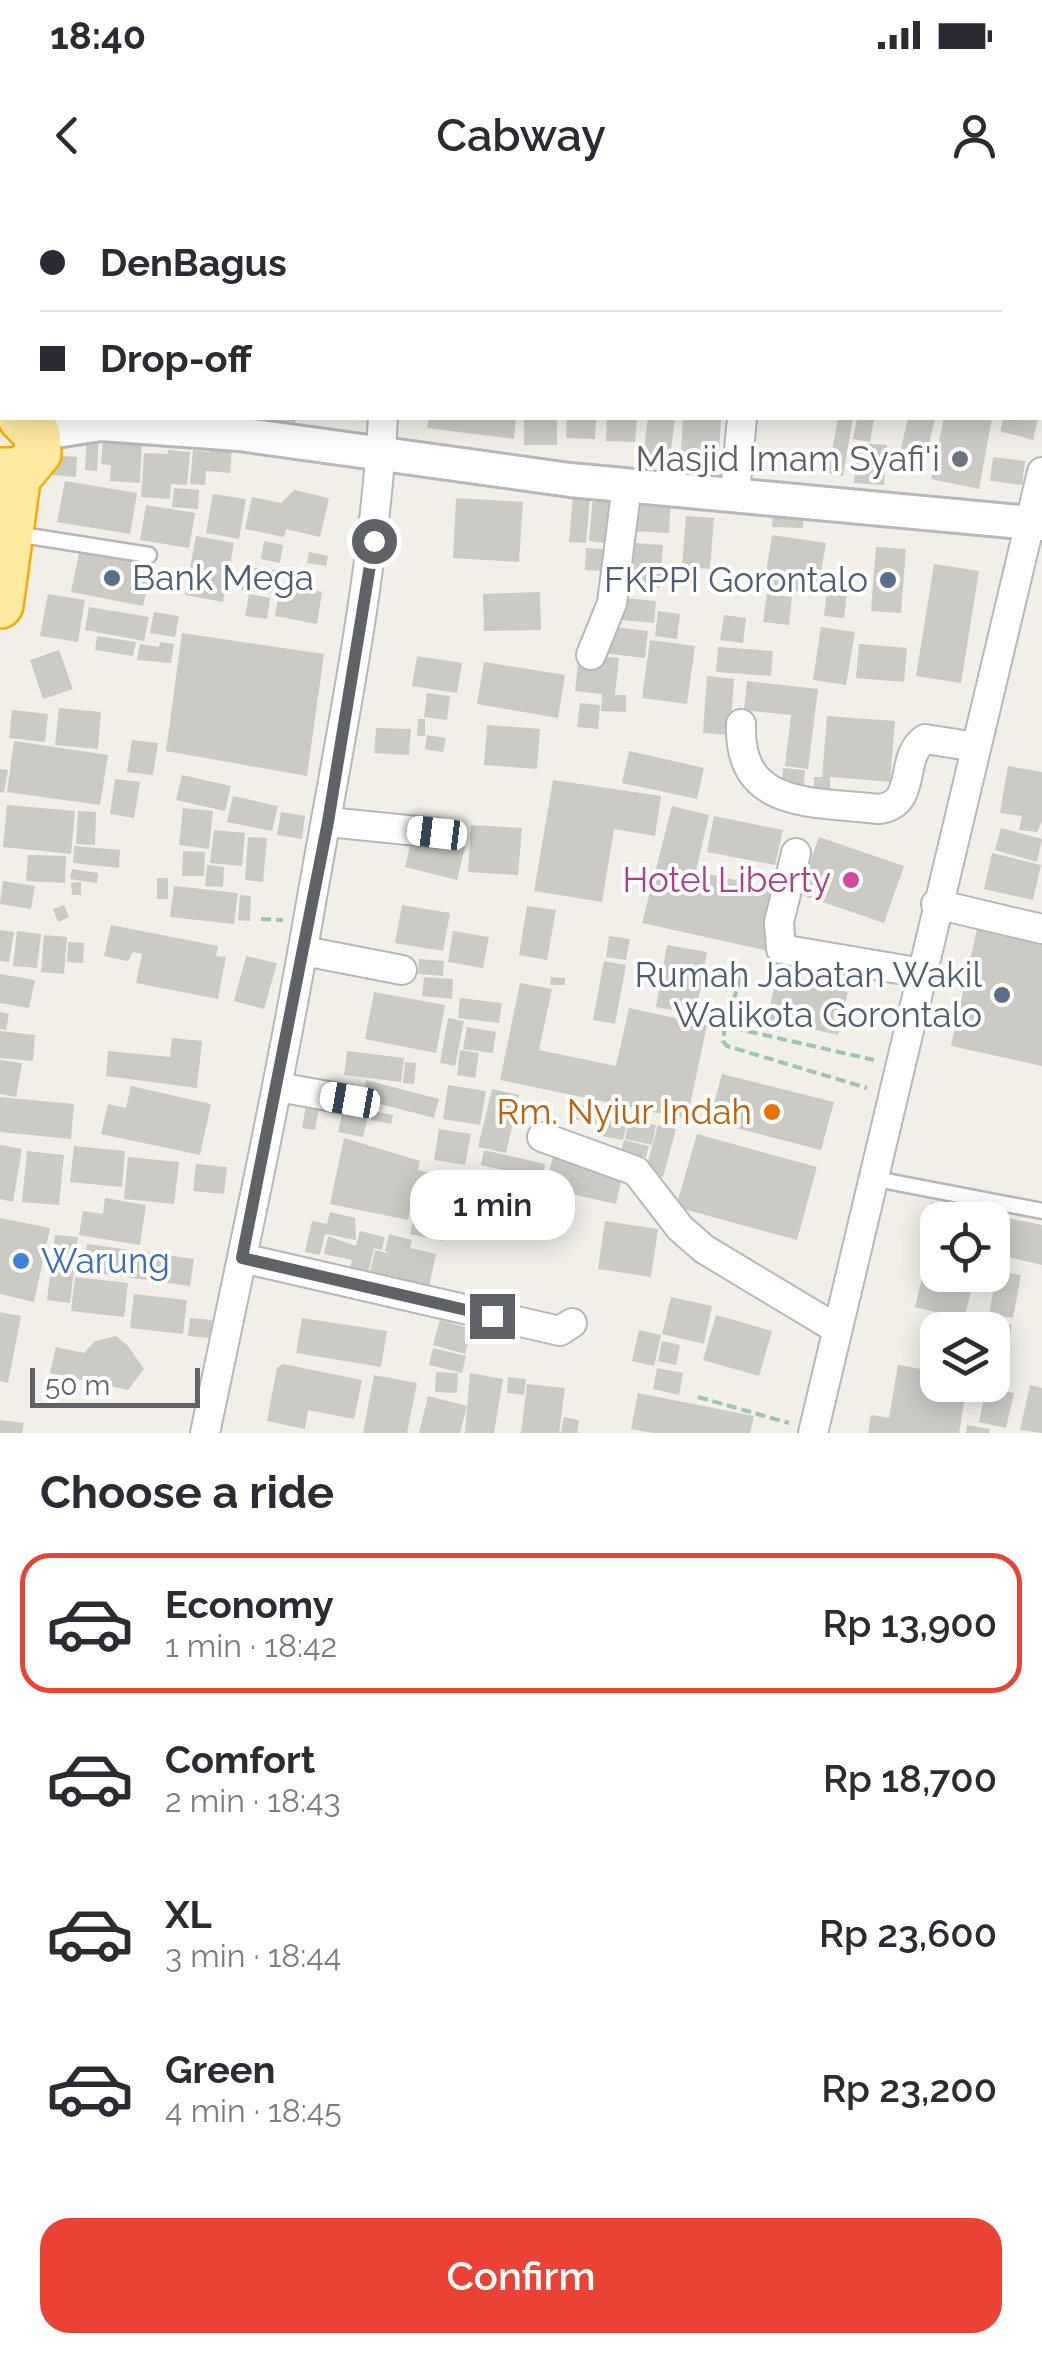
<!DOCTYPE html>
<meta charset="utf-8">
<style>
body{margin:0;font-family:Raleway,sans-serif;background:#f7f7f7;color:#2b2b33;height:100vh;display:flex;flex-direction:column;font-size:38px;white-space:nowrap}
*{box-sizing:border-box;margin:0}
p{font-size:32px;color:#7c7c81}
.icon{flex:none;width:55px;height:55px;fill:none;stroke:currentColor;stroke-width:2;stroke-linecap:round;stroke-linejoin:round}
.map{position:relative;height:1233px;overflow:hidden}
.side{display:flex;flex-direction:column;background:#fff;flex:1}
.side>*{flex:none}
.top-card{position:absolute;left:0px;top:0px;width:1042px;height:220px;box-shadow:0 5px 25px #0003;display:grid;align-content:center;height:220px;padding:0 40px;background:#fff}
.tools{position:absolute;left:920px;top:1002px;display:grid;gap:20px}
.tools a{display:grid;place-items:center;width:90px;height:90px;border-radius:20px;background:#fff;box-shadow:0 5px 25px #0003;font-size:50px}
.scale{position:absolute;left:30px;bottom:25px;width:170px;box-sizing:border-box;padding-left:10px;border:5px solid #5f6368;border-top:0;font-size:28px;line-height:35px;white-space:nowrap;color:#5f6368;-webkit-text-stroke:8px #fff;paint-order:stroke}
.end{position:absolute;width:45px;height:45px;margin:-22px;border:12px solid #5f6368;background:#fff;box-shadow:0 0 0 5px #fff}
.from{border-radius:50%}
.bubble{position:absolute;height:70px;border-radius:30px;background:#fff;box-shadow:0 5px 25px #0003;font-size:32px;font-weight:600;line-height:70px;text-align:center}
.car{position:absolute;width:30px;height:60px;margin:-30px -15px;border-radius:12px;box-shadow:0 0 8px 2px #0007;background:linear-gradient(#fff 24%,#345 0 40%,#fff 0 76%,#345 0 86%,#fff 0)}
.top-card b{display:flex;align-items:center;gap:35px;height:95px;font-size:38px}
.top-card b+b{border-top:2px solid #e1e1e2}
.top-card i{width:25px;height:25px;background:#2b2b33}
ul{padding:0;list-style:none}
li{display:flex;align-items:center;gap:30px;height:140px;margin:0 20px 15px;padding:0 20px;border:5px solid transparent;border-radius:30px}
li div{flex:1}
li b{display:block;font-size:38px}
li em{font-style:normal;font-weight:600}
li.on{border-color:#ea4335}
li>.icon{width:90px;height:90px;stroke-width:1.5}
h2{padding:0 40px;font-size:45px;line-height:120px}
.button{display:flex;gap:20px;margin-top:auto;padding:20px 40px}
.button a{flex:1;height:115px;border-radius:30px;background:#ea4335;color:#fff;font-size:40px;font-weight:600;line-height:115px;text-align:center}
.status{display:flex;justify-content:space-between;align-items:center;height:70px;padding:0 50px;background:#fff;direction:ltr}
.status svg{height:28px;fill:currentColor}
header{display:flex;justify-content:space-between;align-items:center;height:130px;padding:0 40px;background:#fff;font-size:45px;font-weight:600}
.map>svg:first-child{display:block}
.building{fill:#cccac5}
.lines{fill:none;stroke-linecap:round;stroke-linejoin:round}
.service-casing{stroke:#b5b8bc;stroke-width:19}
.minor-casing{stroke:#b5b8bc;stroke-width:32}
.tertiary-casing{stroke:#b5b8bc;stroke-width:38}
.primary-casing{stroke:#f2c960;stroke-width:48}
.trunk-casing{stroke:#f9ab00;stroke-width:50}
.path{stroke:#9cc7a9;stroke-width:4;stroke-dasharray:10 5;stroke-linecap:butt}
.service{stroke:#fff;stroke-width:14}
.minor{stroke:#fff;stroke-width:28}
.tertiary{stroke:#fff;stroke-width:32}
.primary{stroke:#fff2af;stroke-width:42}
.trunk{stroke:#feeaa1;stroke-width:45}
.route{stroke:#5f6368;stroke-width:12}
.worship-dot{fill:#6b7280;stroke:#fff;stroke-width:4}
.service-dot{fill:#5c6f8a;stroke:#fff;stroke-width:4}
.hotel-dot{fill:#d1479c;stroke:#fff;stroke-width:4}
.food-dot{fill:#e8710a;stroke:#fff;stroke-width:4}
.shop-dot{fill:#3f7fe0;stroke:#fff;stroke-width:4}
.labels{text-anchor:middle;stroke-width:8;stroke-linejoin:round;paint-order:stroke}
.worship-label{font-size:35px;fill:#5b616d;stroke:#fff;text-anchor:end}
.service-label{font-size:35px;fill:#4e5e75;stroke:#fff;text-anchor:end}
.hotel-label{font-size:35px;fill:#b23c85;stroke:#fff;text-anchor:end}
.food-label{font-size:35px;fill:#c56008;stroke:#fff;text-anchor:end}
.shop-label{font-size:35px;fill:#366cbe;stroke:#fff;text-anchor:start}
</style>
<div class="status"><b>18:40</b><svg viewBox="0 0 49 12"><path d="M0 12V9h3v3zM5 12V6h3v6zM10 12V3h3v9zM15 12V0h3v12zM26 1h20v11H26zM47 4h2v5h-2z"/></svg></div>
<header><svg class="icon" aria-label="back" viewBox="0 0 24 24"><path d="M15 5l-7 7 7 7"/></svg>Cabway<svg class="icon" aria-label="person" viewBox="0 0 24 24"><circle cx="12" cy="8" r="4"/><path d="M4 21q1-7 8-7t8 7"/></svg></header>
<div class="map">
<svg width="1042" height="1233" viewBox="0 0 1042 1233">
<rect width="100%" height="100%" fill="#f1efe8"/>
<!-- building -->
<path class="building" d="M262,218h34l-1,6z
M429,218h87l-2,21 -87,-11z
M524,218h33v27h-33z
M567,218h29l-1,21 -29,-1z
M607,218h30l-2,24 -29,-1z
M648,218h27l-5,40 -27,-3z
M683,218h38l-3,51 -38,-2z
M838,218h15l-10,58 -15,-3z
M857,218l17,1 -4,23 -17,-3z
M908,218h27l-11,49 -26,-6z
M944,218h48l-13,71 -48,-10z
M1004,218h34l-5,22 -33,-9z
M87,235l12,1 -2,35 -12,-1z
M103,236l39,3 -2,44 -30,-2 1,-16 -10,-1z
M857,243l30,2 -3,40 -30,-2z
M209,245l23,2 -2,26 -24,-2 -1,14 -15,-1 3,-34 16,2z
M168,250l22,2 -3,33 -16,-1 -1,15 -29,-2 3,-44 24,1z
M53,255l24,2 -1,20 -24,-2z
M993,257l32,4 -3,24 -32,-4z
M65,281l72,12 -7,41 -73,-12z
M174,288l25,2 -1,19 -26,-2z
M294,290l35,8 -9,39 -34,-8 -2,8 -39,-8 7,-32 29,6z
M633,293l38,2 -2,38 -39,-2z
M213,294l33,5 -7,40 -33,-6z
M573,295l17,1 -4,47 -17,-1z
M593,296l22,2 -5,46 -21,-3z
M456,298l67,4 -4,60 -66,-4z
M146,305l49,8 -6,35 -49,-8z
M773,312l30,1v15l-31,-1z
M686,316l28,2 -4,51 -28,-2z
M772,335l54,8 -9,51 -53,-9z
M196,336l38,7 -11,59 -38,-7z
M264,341l19,4 -3,18 -19,-4z
M633,343l30,2 -3,43 -30,-2z
M876,347l30,2 -5,64 -30,-2z
M586,348l17,1 -1,22 -17,-1z
M80,349l72,15 -9,42 -72,-14z
M309,352l19,4 -2,10 -19,-3z
M934,364l45,7 -18,112 -45,-7z
M243,367l33,3 -3,24 -32,-4z
M829,373l20,2 -5,43 -20,-2z
M280,385l42,7 -5,32 -42,-8z
M540,392l1,38 -57,1 -1,-37z
M48,394l37,6 -7,42 -38,-6z
M249,394l21,4 -3,21 -22,-3z
M767,394l25,3 -3,28 -26,-3z
M614,397l42,4 -2,22 -42,-4z
M89,407l60,10 -5,24 -59,-11z
M658,411l22,3 -3,25 -22,-3z
M154,412l25,4 -4,21 -25,-4z
M724,415l22,3 -3,25 -23,-3z
M605,426l43,5 -3,27 -43,-5z
M821,427l34,5 -9,53 -33,-5z
M182,433l142,21 -17,122 -141,-25z
M97,436l39,6 -3,14 -38,-6z
M650,440l45,6 -8,58 -45,-6z
M160,442l14,2 -3,19 -34,-3 3,-16 19,3z
M859,444l48,4 -3,34 -48,-4z
M718,447l55,4 -2,25 -55,-4z
M59,450l14,39 -30,10 -13,-39z
M579,454l40,4 -4,37h11v17l-25,-1 1,-17 -27,-3z
M417,456l45,7 -5,30 -45,-7z
M484,462l81,13 -7,43 -81,-14z
M707,476l27,3 -4,56 -27,-2z
M747,481l71,8 -10,80 -23,-3 6,-51 -47,-5z
M427,493l23,3 -3,24 -23,-3z
M580,503l20,2 -2,24 -21,-2z
M59,508l42,4 -3,37 -43,-4z
M12,510l36,4 -3,28 -36,-4z
M827,516l68,5 -5,61 -60,-5v13h-16v-13h8z
M418,519h7v17h-8z
M487,525l53,4 -3,40 -53,-4z
M376,528l35,1 -2,26 -35,-2z
M427,535l19,3 -3,14 -18,-3z
M132,540l26,3 -5,32 -26,-3z
M14,541l94,14 -8,50 -93,-13z
M629,551l75,17 -7,31 -75,-16z
M1008,566l34,6v49l-5,11 -18,-2 3,-14 -22,-3z
M783,568l22,2 -1,15 -22,-2z
M0,569l8,1 -4,23 -4,-1z
M182,575l49,11 -6,25 -49,-11z
M115,579l25,3 -6,36 -24,-4z
M553,580l108,16 -6,40 -41,-7 -12,73 -68,-11z
M233,596l45,10 -6,25 -45,-9z
M7,605l68,6 -4,43 -68,-7z
M672,606l37,9 -13,56 87,20 -15,60 -126,-28z
M183,608l30,3 -4,38 -30,-4z
M78,611l18,1 -1,33 -19,-1z
M281,612l24,4 -3,23 -25,-4z
M714,616l69,14 -8,35 -68,-13z
M471,625l51,3 -4,47 -50,-3z
M1001,628l41,11 -5,23 -42,-12z
M214,630l31,3 -3,33 -32,-3z
M413,634l52,13 -8,33 -52,-13z
M248,637l19,1 -4,44 -18,-2z
M819,637l85,29 -20,57 -85,-29z
M74,646l46,4 -1,18 -46,-5z
M183,651l22,1 -1,24h-22z
M992,653l49,12 -8,35 -49,-11z
M28,655l38,1 -1,27 -39,-2z
M207,665l17,2 -1,20 -18,-1z
M72,669l26,4 -1,10 -27,-4z
M157,678h11v21h-11z
M3,681l32,5 -4,23 -31,-5z
M81,682v13h-9l-1,-12z
M174,686l64,7 -4,31 -64,-7z
M240,695l11,1 -1,25 -12,-1z
M64,705l5,12 -11,5 -5,-13z
M402,705l48,8 -7,38 -48,-8z
M527,706l29,4 -9,50 -28,-5z
M111,725l107,21 -2,10 10,1 -8,42 -82,-16 6,-29 -9,-2 -5,9 -24,-5z
M977,729l65,15v122l-91,-20z
M0,730l14,2 -5,30 -9,-1z
M17,731l24,3 -4,34 -24,-2z
M453,731l36,6 -6,31 -35,-6z
M44,735l23,2 -3,37 -23,-2z
M609,736l21,3 -4,21 -20,-3z
M68,742l16,1 -1,20 -16,-1z
M667,745l40,7 -11,62 -40,-7z
M246,756l31,7 -13,46 -30,-8z
M419,759l25,2 -1,15 -25,-2z
M604,761l22,4 -11,59 -22,-4z
M0,774l35,6 -6,28 -29,-5z
M777,776l71,16 -10,43 -71,-16z
M424,777l29,2 -1,20 -30,-3z
M551,777l14,1v7h-15z
M520,783l32,6 -13,61 77,16 13,-58 78,17 -20,94 -187,-39z
M374,792l71,13 -9,48 -71,-14z
M460,798l42,5 -3,20 -41,-5z
M0,812l9,2 -3,16 -6,-1z
M448,818l16,3 -9,45 -15,-3z
M467,827l29,5 -3,21 -30,-4z
M0,831l35,4 -2,26 -33,-3z
M172,838l30,3 -5,47 -91,-12 2,-25 62,6z
M460,850l19,3 -4,25 -18,-3z
M347,851l57,7 -3,24 -57,-7z
M0,860l22,3 -6,34 -16,-3z
M405,862l11,1 -2,21 -11,-1z
M722,874l112,28 -13,48 -112,-29z
M366,880l73,19 -5,19 -73,-19z
M448,885l38,6 -6,34 -37,-6z
M131,886l80,18 -11,51 -99,-21 7,-30 18,4z
M492,889l27,6 -13,58 -28,-6z
M308,894l13,3 -6,33 -13,-2z
M0,897l74,7 -3,35 -71,-7z
M576,904l27,5 -3,15 -27,-5z
M343,910l25,6 -5,21 -25,-5z
M373,911l20,4 -2,9 -20,-4z
M607,914l21,5 -5,21 -21,-4z
M629,919l27,6 -4,20 -27,-6z
M658,925l18,4 -13,48 -18,-5z
M439,929l32,5 -6,31 -31,-5z
M697,934l120,33 -20,73 -121,-33z
M344,938l76,23 -2,9 37,8 -13,63 -32,-7 9,-39 -5,-1 -6,26 -78,-16z
M624,940l25,6 -3,11 -25,-6z
M0,945l22,4 -9,53 -13,-3z
M74,946l51,5 -3,36 -52,-5z
M484,950l61,14 -3,15 -61,-14z
M27,951l37,4 -5,50 -37,-3z
M553,956l70,16 -7,32 -71,-16z
M128,957l51,5 -5,42 -50,-5z
M196,964l31,3 -3,27 -31,-3z
M105,998l41,7 -6,40 -61,-10 4,-24 20,3z
M931,1002l111,23v40l-50,-12v-33h-54v55h37l-11,44 -49,-12 14,-58 -6,-1 8,-22 -6,-2z
M330,1012l25,6 1,22 -31,-6 -5,21 -15,-3 7,-31 15,3z
M0,1018l50,10 -16,74 -34,-8z
M605,1021l53,8 -7,48 -53,-8z
M360,1031l25,6 -3,13 -8,-2 -7,31 -19,-4 4,-15 -28,-6 4,-18 28,10z
M389,1034l23,6 -2,8 26,6 -9,42 -59,-15 7,-31 16,4 -6,-3z
M55,1035l23,2 -8,66 -23,-3z
M87,1044l107,15 -4,27 -107,-15z
M997,1071l24,4 -8,43 -24,-4z
M75,1077l53,6 -4,34 -53,-6z
M134,1094l53,6 -4,34 -53,-6z
M671,1097l41,9 -8,38 -42,-10z
M0,1112l21,4 -13,67 -8,-2z
M716,1115l56,16 -13,45 -56,-16z
M190,1118l22,2 -2,18 -22,-2z
M302,1118l85,13 -6,36 -85,-14z
M440,1120l32,9 -7,25 -32,-9z
M989,1120l23,5 -8,41 -12,-2z
M639,1130l22,5 -7,31 -22,-5z
M116,1136l12,10 16,23 -16,21 -78,-17 6,-26 28,6 11,-12z
M662,1141l18,4 -4,20 -18,-4z
M433,1148l33,8 -4,17 -33,-8z
M283,1164l79,16 -8,39 -46,-9 -3,19 -38,-8 10,-53z
M898,1165l40,7v13h29l-8,48h-91l3,-18 18,3z
M657,1168l26,5 -4,22 -26,-6z
M436,1172l22,1 -1,20 -22,-1z
M470,1173l33,6 -9,54h-29z
M374,1175l43,8 -10,50h-44z
M508,1177l18,2 -2,16 -17,-2z
M527,1184l38,4 -6,45h-38z
M1030,1185l12,3v45l-22,-3z
M986,1187l28,6 -8,35 -27,-6z
M638,1193l116,23 -4,17h-97l-22,-4z
M428,1196l39,10 -7,27h-41z
M564,1217l15,3 -2,13h-16z
M0,1220l24,3 -2,10h-22z
M967,1225l23,4 -1,4h-23z"/>
<g class="lines">
<defs>
<path id="service" d="M16,334l133,21
M871,978l171,33"/>
<path id="minor" d="M397,2v-2
M735,293l7,-75
M591,455l21,-52 15,-118
M741,524c-3,86 72,77 138,85 40,-5 19,-52 46,-70l51,8
M328,622l109,11
M796,653l-17,69 2,27 141,24
M936,704l106,25
M304,751l98,19
M278,887l72,13
M542,937l94,34 44,57 24,21 133,80
M242,1058l318,73 12,-8
M205,1233c36,-171 73,-341 103,-513 29,-168 65,-332 75,-502
M813,1233l229,-961"/>
<path id="tertiary" d="M37,234l64,-10 138,10 331,46 472,44"/>
<path id="primary" d="M50,2l1,-2"/>
<path id="trunk" d="M0,271h23l15,-18 -1,-19 -16,-16
M0,405l18,-132"/>
</defs>
<!-- service casing -->
<use href="#service" class="service-casing"/>
<!-- minor casing -->
<use href="#minor" class="minor-casing"/>
<!-- tertiary casing -->
<use href="#tertiary" class="tertiary-casing"/>
<!-- primary casing -->
<use href="#primary" class="primary-casing"/>
<!-- trunk casing -->
<use href="#trunk" class="trunk-casing"/>
<!-- path -->
<path class="path" d="M261,719l22,1
M741,777l-16,49 149,34
M725,826l-2,15 4,5 140,42
M698,1197l91,26"/>
<!-- service -->
<use href="#service" class="service"/>
<!-- minor -->
<use href="#minor" class="minor"/>
<!-- tertiary -->
<use href="#tertiary" class="tertiary"/>
<!-- primary -->
<use href="#primary" class="primary"/>
<!-- trunk -->
<use href="#trunk" class="trunk"/>
</g>
<g class="lines">
<!-- route -->
<path class="route" d="M374,341l-46,281 -86,436 250,58"/>
</g>
<!-- markers -->
<circle class="worship-dot" cx="960" cy="259" r="10"/>
<g class="service-dot">
<circle cx="112" cy="378" r="10"/>
<circle cx="888" cy="380" r="10"/>
<circle cx="1002" cy="795" r="10"/>
</g>
<circle class="hotel-dot" cx="851" cy="680" r="10"/>
<circle class="food-dot" cx="772" cy="912" r="10"/>
<circle class="shop-dot" cx="21" cy="1061" r="10"/>
<g class="labels">
<!-- worship labels -->
<g class="worship-label">
<text x="940" y="271">Masjid Imam Syafi'i</text>
</g>
<!-- service labels -->
<g class="service-label">
<text x="132" y="390" text-anchor="start">Bank Mega</text>
<text x="868" y="392">FKPPI Gorontalo</text>
<text x="982" y="787">Rumah Jabatan Wakil<tspan x="982" dy="40">Walikota Gorontalo</tspan></text>
</g>
<!-- hotel labels -->
<g class="hotel-label">
<text x="831" y="692">Hotel Liberty</text>
</g>
<!-- food labels -->
<g class="food-label">
<text x="752" y="924">Rm. Nyiur Indah</text>
</g>
<!-- shop labels -->
<g class="shop-label">
<text x="41" y="1073">Warung</text>
</g>
</g>
</svg>
<div class="tools">
<a><svg class="icon" aria-label="locate" viewBox="0 0 24 24"><circle cx="12" cy="12" r="6"/><path d="M12 2v4M12 18v4M2 12h4M18 12h4"/></svg></a>
<a><svg class="icon" aria-label="layers" viewBox="0 0 24 24"><path d="M12 4l9 5-9 5-9-5zM3 14l9 5 9-5"/></svg></a>
</div>
<div class="scale">50 m</div>
<i class="end from" style="left:374px;top:341px"></i>
<i class="end" style="left:492px;top:1116px"></i>
<div class="bubble" style="left:410px;top:970px;width:165px">1 min</div>
<i class="car" style="left:437px;top:633px;rotate:277deg"></i>
<i class="car" style="left:350px;top:900px;rotate:280deg"></i>
<div class="top-card">
<b><i class="from"></i>DenBagus</b>
<b><i></i>Drop-off</b>
</div>
</div>
<section class="side">
<h2>Choose a ride</h2>
<ul>
<li class="on"><svg class="icon" aria-label="car" viewBox="0 0 24 24"><path d="M5 17H2v-5l4-1 3-4h7l3 4 3 1v5h-3M9 17h6M6 11h13"/><circle cx="7" cy="17" r="2"/><circle cx="17" cy="17" r="2"/></svg><div><b>Economy</b><p>1 min · 18:42</p></div><em>Rp 13,900</em></li>
<li><svg class="icon" aria-label="car" viewBox="0 0 24 24"><path d="M5 17H2v-5l4-1 3-4h7l3 4 3 1v5h-3M9 17h6M6 11h13"/><circle cx="7" cy="17" r="2"/><circle cx="17" cy="17" r="2"/></svg><div><b>Comfort</b><p>2 min · 18:43</p></div><em>Rp 18,700</em></li>
<li><svg class="icon" aria-label="car" viewBox="0 0 24 24"><path d="M5 17H2v-5l4-1 3-4h7l3 4 3 1v5h-3M9 17h6M6 11h13"/><circle cx="7" cy="17" r="2"/><circle cx="17" cy="17" r="2"/></svg><div><b>XL</b><p>3 min · 18:44</p></div><em>Rp 23,600</em></li>
<li><svg class="icon" aria-label="car" viewBox="0 0 24 24"><path d="M5 17H2v-5l4-1 3-4h7l3 4 3 1v5h-3M9 17h6M6 11h13"/><circle cx="7" cy="17" r="2"/><circle cx="17" cy="17" r="2"/></svg><div><b>Green</b><p>4 min · 18:45</p></div><em>Rp 23,200</em></li>
</ul>
<div class="button"><a>Confirm</a></div>
</section>
